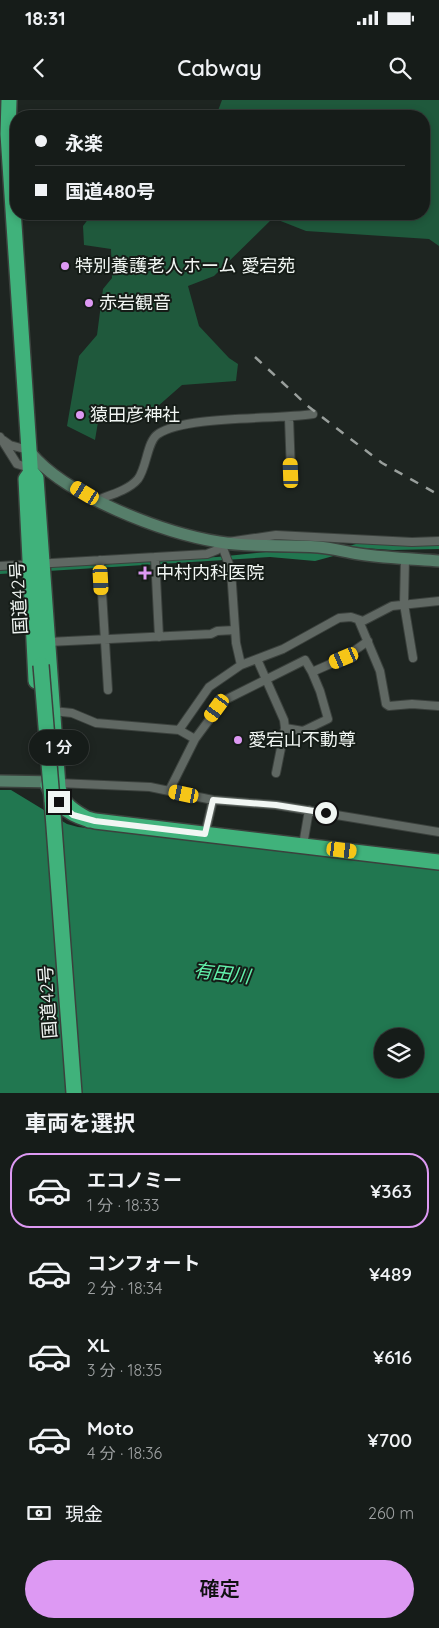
<!DOCTYPE html>
<html lang="ja">
<meta charset="utf-8">
<style>
body{margin:0;font-family:Quicksand,"Noto Sans JP",sans-serif;background:#232926;color:#f1f3f6;height:100vh;display:flex;flex-direction:column;font-size:19px;white-space:nowrap}
*{box-sizing:border-box;margin:0}
p{font-size:16px;color:#9ea1a2}
.icon{flex:none;width:28px;height:28px;fill:none;stroke:currentColor;stroke-width:2;stroke-linecap:round;stroke-linejoin:round}
.map{position:relative;height:993px;overflow:hidden}
.side{display:flex;flex-direction:column;background:#161c19;flex:1}
.side>*{flex:none}
.top-card{position:absolute;left:10px;top:10px;width:420px;height:110px;border-radius:20px;box-shadow:0 2px 8px #0003,0 0 0 1px #353a38;display:grid;align-content:center;height:110px;padding:0 25px;background:#161c19}
.tools{position:absolute;left:374px;top:928px;display:grid;gap:10px}
.tools a{display:grid;place-items:center;width:50px;height:50px;border-radius:50%;background:#161c19;box-shadow:0 2px 8px #0003,0 0 0 1px #353a38;font-size:25px}
.end{position:absolute;width:22px;height:22px;margin:-11px;border:6px solid #f1f6f3;background:#111;box-shadow:0 0 0 2px #111}
.from{border-radius:50%}
.bubble{position:absolute;height:35px;border-radius:18px;background:#161c19;box-shadow:0 2px 8px #0003,0 0 0 1px #353a38;font-size:16px;font-weight:600;line-height:35px;text-align:center}
.car{position:absolute;width:15px;height:30px;margin:-15px -8px;border-radius:6px;box-shadow:0 0 4px 1px #0007;background:linear-gradient(#f5c518 24%,#345 0 40%,#f5c518 0 76%,#345 0 86%,#f5c518 0)}
.top-card b{display:flex;align-items:center;gap:18px;height:48px;font-size:19px}
.top-card b+b{border-top:1px solid #353a38}
.top-card i{width:12px;height:12px;background:#f1f3f6}
ul{padding:0;list-style:none}
li{display:flex;align-items:center;gap:15px;height:75px;margin:0 10px 8px;padding:0 15px;border:2px solid transparent;border-radius:20px}
li div{flex:1}
li b{display:block;font-size:19px}
li em{font-style:normal;font-weight:600}
li.active{border-color:#dd99f3}
li>.icon{width:45px;height:45px;stroke-width:1.5}
h2{padding:0 25px;font-size:22px;line-height:60px}
.pay{display:flex;align-items:center;gap:12px;height:55px;padding:0 25px;font-size:19px}
.pay p{margin-inline-start:auto}
.button{display:flex;gap:10px;margin-top:auto;padding:10px 25px}
.button a{flex:1;height:58px;border-radius:30px;background:#dd99f3;color:#111;font-size:20px;font-weight:600;line-height:58px;text-align:center}
.status{display:flex;justify-content:space-between;align-items:center;height:35px;padding:0 25px;background:#161c19;direction:ltr}
.status svg{height:14px;fill:currentColor}
header{display:flex;justify-content:space-between;align-items:center;height:65px;padding:0 25px;background:#161c19;font-size:22px;font-weight:600}
.map>svg:first-child{display:block}
.forest{fill:#1f593c}
.water{fill:#217750;fill-rule:evenodd}
.lines{fill:none;stroke-linecap:round;stroke-linejoin:round}
.street-casing{stroke:#3b413d;stroke-width:10}
.secondary-casing{stroke:#3b413d;stroke-width:14}
.highway-casing{stroke:#3b413d;stroke-width:18}
.street{stroke:#606863;stroke-width:8}
.secondary{stroke:#567e6a;stroke-width:11}
.highway{stroke:#40b27b;stroke-width:15}
.rail{stroke:#999f9c;stroke-width:2.5;stroke-dasharray:9 9;stroke-linecap:butt}
.highway-bridge-casing{stroke:#3b413d;stroke-width:18;stroke-linecap:butt}
.highway-bridge{stroke:#40b27b;stroke-width:15}
.route{stroke:#f1f6f3;stroke-width:6}
.poi-dot{fill:#dd99f3;stroke:#151c17;stroke-width:2}
.labels{text-anchor:middle;stroke-width:4;stroke-linejoin:round;paint-order:stroke}
.poi-label{font-size:18px;fill:#f1f6f3;stroke:#151c17;text-anchor:start}
.street-label{font-size:18px;fill:#f1f6f3;stroke:#151c17}
.water-label{font-size:19px;font-style:italic;fill:#62f1ab;stroke:#151c17}
</style>
<div class="status"><b>18:31</b><svg viewBox="0 0 49 12"><path d="M0 12V9h3v3zM5 12V6h3v6zM10 12V3h3v9zM15 12V0h3v12zM26 1h20v11H26zM47 4h2v5h-2z"/></svg></div>
<header><svg class="icon" aria-label="back" viewBox="0 0 24 24"><path d="M15 5l-7 7 7 7"/></svg>Cabway<svg class="icon" aria-label="search" viewBox="0 0 24 24"><circle cx="10" cy="10" r="6"/><path d="M15 15l6 6"/></svg></header>
<div class="map">
<svg width="439" height="993" viewBox="0 0 439 993">
<rect width="100%" height="100%" fill="#1e2521"/>
<!-- forest -->
<path class="forest" d="M222,0h217v146l-10,-7 -123,-8 -33,-13 -59,58 -26,10 11,40 30,32 9,6 -2,17 -54,4 -41,36 -20,-11 -23,12 -3,18 -28,-14 12,-70 18,-21 6,-46 9,-11 -1,-29 -27,-4 -1,-19 9,-12h332v-98h-208z"/>
<!-- water -->
<path class="water" d="M363,442l36,3 40,-2v6l-46,1 -30,-2 -48,13 -45,-4 -270,17v-6l217,-11 49,-5 58,1z
M0,690h11l56,34 11,3 361,42v224h-439zM382,936h33v33h-33z"/>
<g class="lines">
<defs>
<path id="street" d="M289,318l2,55
M0,337l17,27 13,4
M3,340l7,5 18,5
M97,400c13,-5 32,-10 41,-21 9,-12 9,-38 20,-45 28,-19 117,-14 155,-20
M221,443l10,27 5,73 5,22
M155,457l4,80
M405,458l-1,46 9,54
M100,460l8,130
M0,466l207,-12 10,-4 4,-7 55,-8 136,7 27,-1
M359,521l21,50 6,33 3,2 23,-2 26,2
M48,542l163,-8 6,-3 18,-1
M257,559l27,61 1,8 -9,45
M53,611l19,2 24,10 83,7 30,-43 32,-22 42,-16 56,-31 12,-1 12,4 29,-15 47,-5
M285,628l18,3 25,-12 -8,-28 -8,-19 32,-14 24,-17
M195,639l28,-38 82,-41 7,12
M58,683l92,4 63,13 63,5 163,27
M169,691l26,-52 -16,-9
M205,734l8,-34
M303,745l6,-35"/>
<path id="secondary" d="M30,352c35,44 134,81 189,90 33,6 66,2 99,5 14,1 27,5 41,7 27,4 54,5 80,7
M0,681l56,1"/>
<path id="highway" d="M9,0l-1,34 23,346
M36,581l-10,-202 5,-7 5,6 22,309c3,17 16,25 31,33
M48,685c10,22 25,31 47,36l344,41
M52,700l22,293"/>
</defs>
<!-- street casing -->
<use href="#street" class="street-casing"/>
<!-- secondary casing -->
<use href="#secondary" class="secondary-casing"/>
<!-- highway casing -->
<use href="#highway" class="highway-casing"/>
<!-- street -->
<use href="#street" class="street"/>
<!-- secondary -->
<use href="#secondary" class="secondary"/>
<!-- highway -->
<use href="#highway" class="highway"/>
<!-- rail -->
<path class="rail" d="M255,257l54,50 73,56 57,32"/>
<defs>
<path id="highway-bridge" d="M41,565l11,135"/>
</defs>
<!-- highway-bridge casing -->
<use href="#highway-bridge" class="highway-bridge-casing"/>
<!-- highway-bridge -->
<use href="#highway-bridge" class="highway-bridge"/>
</g>
<g class="lines">
<!-- route -->
<path class="route" d="M59,702l14,13 22,6 110,13 8,-34 63,5 50,8"/>
</g>
<!-- markers -->
<g class="poi-dot">
<circle cx="65" cy="166" r="5"/>
<circle cx="89" cy="203" r="5"/>
<circle cx="80" cy="315" r="5"/>
<path d="M142.5 465.5h5v5h5v5h-5v5h-5v-5h-5v-5h5z"/>
<circle cx="238" cy="640" r="5"/>
</g>
<g class="labels">
<!-- poi labels -->
<g class="poi-label">
<text x="75" y="172">特別養護老人ホーム 愛宕苑</text>
<text x="99" y="209">赤岩観音</text>
<text x="90" y="321">猿田彦神社</text>
<text x="156" y="479">中村内科医院</text>
<text x="248" y="646">愛宕山不動尊</text>
</g>
<!-- street labels -->
<g class="street-label">
<text transform="translate(19 498) rotate(-93)" y="6">国道42号</text>
<text transform="translate(48 902) rotate(-94)" y="6">国道42号</text>
</g>
<!-- water labels -->
<g class="water-label">
<text transform="translate(222 873) rotate(7)" y="7">有田川</text>
</g>
</g>
</svg>
<div class="tools">
<a><svg class="icon" aria-label="layers" viewBox="0 0 24 24"><path d="M12 4l9 5-9 5-9-5zM3 14l9 5 9-5"/></svg></a>
</div>
<i class="end from" style="left:326px;top:713px"></i>
<i class="end" style="left:59px;top:702px"></i>
<div class="bubble" style="left:29px;top:630px;width:60px">1 分</div>
<i class="car" style="left:291px;top:373px;rotate:358deg"></i>
<i class="car" style="left:85px;top:393px;rotate:301deg"></i>
<i class="car" style="left:101px;top:480px;rotate:177deg"></i>
<i class="car" style="left:344px;top:558px;rotate:247deg"></i>
<i class="car" style="left:217px;top:608px;rotate:216deg"></i>
<i class="car" style="left:184px;top:694px;rotate:282deg"></i>
<i class="car" style="left:342px;top:750px;rotate:97deg"></i>
<div class="top-card">
<b><i class="from"></i>永楽</b>
<b><i></i>国道480号</b>
</div>
</div>
<section class="side">
<h2>車両を選択</h2>
<ul>
<li class="active"><svg class="icon" aria-label="car" viewBox="0 0 24 24"><path d="M5 17H2v-5l4-1 3-4h7l3 4 3 1v5h-3M9 17h6M6 11h13"/><circle cx="7" cy="17" r="2"/><circle cx="17" cy="17" r="2"/></svg><div><b>エコノミー</b><p>1 分 · 18:33</p></div><em>¥363</em></li>
<li><svg class="icon" aria-label="car" viewBox="0 0 24 24"><path d="M5 17H2v-5l4-1 3-4h7l3 4 3 1v5h-3M9 17h6M6 11h13"/><circle cx="7" cy="17" r="2"/><circle cx="17" cy="17" r="2"/></svg><div><b>コンフォート</b><p>2 分 · 18:34</p></div><em>¥489</em></li>
<li><svg class="icon" aria-label="car" viewBox="0 0 24 24"><path d="M5 17H2v-5l4-1 3-4h7l3 4 3 1v5h-3M9 17h6M6 11h13"/><circle cx="7" cy="17" r="2"/><circle cx="17" cy="17" r="2"/></svg><div><b>XL</b><p>3 分 · 18:35</p></div><em>¥616</em></li>
<li><svg class="icon" aria-label="car" viewBox="0 0 24 24"><path d="M5 17H2v-5l4-1 3-4h7l3 4 3 1v5h-3M9 17h6M6 11h13"/><circle cx="7" cy="17" r="2"/><circle cx="17" cy="17" r="2"/></svg><div><b>Moto</b><p>4 分 · 18:36</p></div><em>¥700</em></li>
</ul>
<div class="pay"><svg class="icon" aria-label="cash" viewBox="0 0 24 24"><path d="M3 7h18v10H3z"/><circle cx="12" cy="12" r="2"/></svg>現金<p>260 m</p></div>
<div class="button"><a>確定</a></div>
</section>
